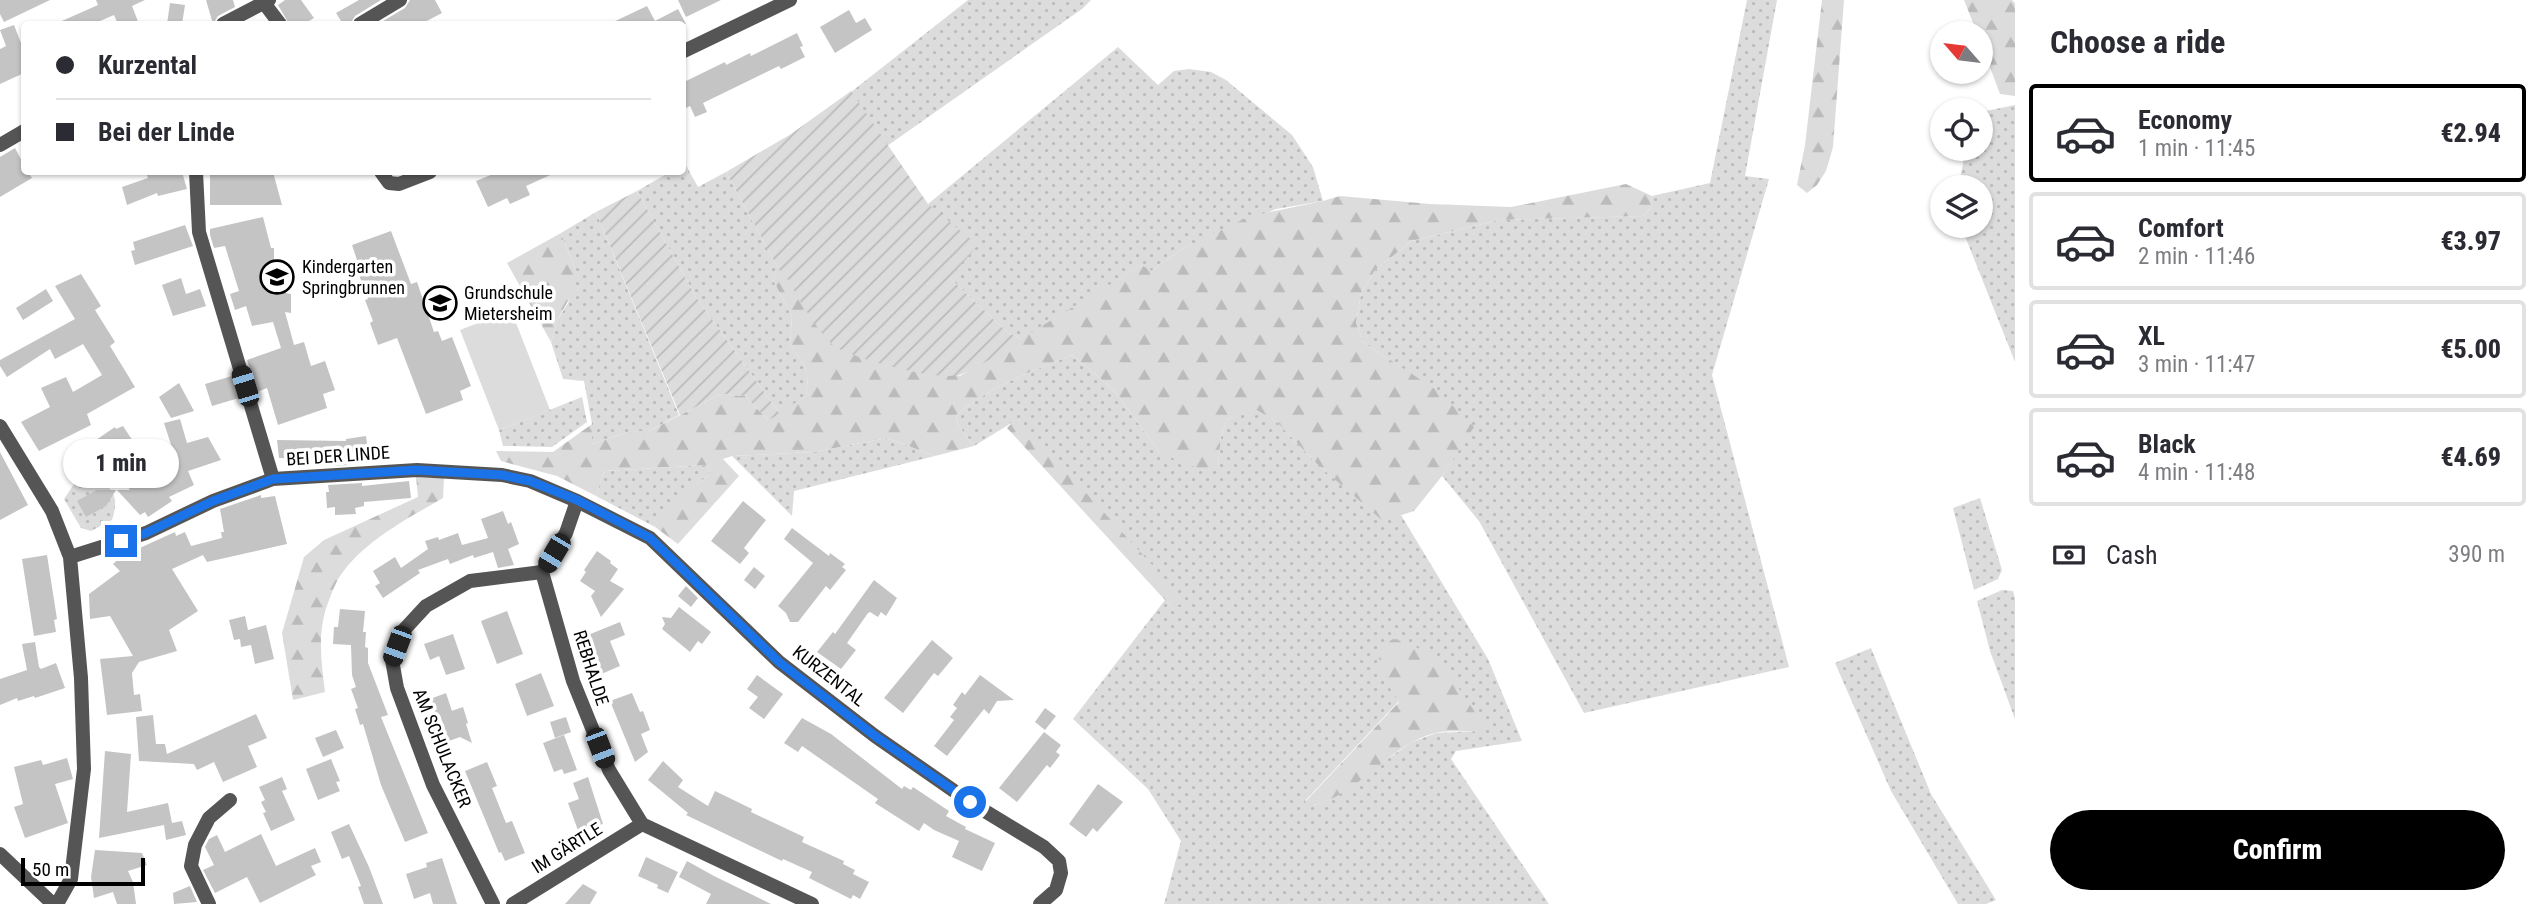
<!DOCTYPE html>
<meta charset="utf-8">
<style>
body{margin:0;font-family:"Roboto Condensed",sans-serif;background:#f7f7f7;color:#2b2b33;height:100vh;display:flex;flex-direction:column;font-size:26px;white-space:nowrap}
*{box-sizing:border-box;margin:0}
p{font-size:23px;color:#7c7c81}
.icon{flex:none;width:38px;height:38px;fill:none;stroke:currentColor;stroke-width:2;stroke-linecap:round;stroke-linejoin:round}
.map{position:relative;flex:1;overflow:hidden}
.sheet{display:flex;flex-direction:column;background:#fff;width:525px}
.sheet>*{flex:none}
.guide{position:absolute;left:21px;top:21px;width:665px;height:154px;border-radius:7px;box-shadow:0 2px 5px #0004;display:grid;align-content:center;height:154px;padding:0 35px;background:#fff}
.needle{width:46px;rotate:298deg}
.tools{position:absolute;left:1930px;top:21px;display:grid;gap:14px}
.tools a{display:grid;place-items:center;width:63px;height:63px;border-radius:50%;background:#fff;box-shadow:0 2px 5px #0004;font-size:35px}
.scale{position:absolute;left:21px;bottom:18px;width:124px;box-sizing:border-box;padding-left:7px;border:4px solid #000;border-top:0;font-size:19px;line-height:24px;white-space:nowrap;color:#000;-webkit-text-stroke:5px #fff;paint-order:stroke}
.end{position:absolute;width:32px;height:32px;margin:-16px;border:9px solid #1a73e8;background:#fff;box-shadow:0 0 0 4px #fff}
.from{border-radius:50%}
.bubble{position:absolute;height:49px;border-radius:24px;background:#fff;box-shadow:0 2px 5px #0004;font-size:23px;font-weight:800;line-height:49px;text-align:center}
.car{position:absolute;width:21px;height:42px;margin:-21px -10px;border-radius:9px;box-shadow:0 0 5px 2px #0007;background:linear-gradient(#222 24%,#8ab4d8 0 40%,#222 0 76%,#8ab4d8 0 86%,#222 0)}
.guide b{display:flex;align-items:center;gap:24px;height:66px;font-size:26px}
.guide b+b{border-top:2px solid #e1e1e2}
.guide i{width:18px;height:18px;background:#2b2b33}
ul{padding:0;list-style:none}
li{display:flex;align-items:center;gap:21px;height:98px;margin:0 14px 10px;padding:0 21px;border:4px solid #e1e1e2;border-radius:7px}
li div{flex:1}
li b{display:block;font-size:26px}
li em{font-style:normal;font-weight:800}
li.current{border-color:#000}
li>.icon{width:63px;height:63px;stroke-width:1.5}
h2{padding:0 35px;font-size:32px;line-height:84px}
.pay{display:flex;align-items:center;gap:18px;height:77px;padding:0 35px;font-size:26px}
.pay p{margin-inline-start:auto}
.cta{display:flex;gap:14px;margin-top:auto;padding:14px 35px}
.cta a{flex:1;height:80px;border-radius:42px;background:#000;color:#fff;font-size:28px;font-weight:800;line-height:80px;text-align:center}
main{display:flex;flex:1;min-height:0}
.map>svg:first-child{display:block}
.grass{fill:url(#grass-dots);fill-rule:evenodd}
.forest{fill:url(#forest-firs)}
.garden{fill:url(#garden-furrows)}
.pitch{fill:#dcdcdc}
.building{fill:#c4c4c4}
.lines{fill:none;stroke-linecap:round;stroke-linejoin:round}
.street{stroke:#555;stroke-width:14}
.route{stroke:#1a73e8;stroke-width:9}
.labels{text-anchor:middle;stroke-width:7;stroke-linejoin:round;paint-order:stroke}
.poi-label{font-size:18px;fill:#000;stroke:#fff;text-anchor:start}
.street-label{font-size:18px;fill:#000;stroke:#fff}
</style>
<main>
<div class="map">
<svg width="2015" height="904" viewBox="0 0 2015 904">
<defs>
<pattern id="grass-dots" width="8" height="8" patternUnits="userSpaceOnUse" patternTransform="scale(1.75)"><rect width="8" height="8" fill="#dcdcdc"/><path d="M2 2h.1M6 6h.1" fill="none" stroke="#bbb" stroke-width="1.8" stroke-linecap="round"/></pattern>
<pattern id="forest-firs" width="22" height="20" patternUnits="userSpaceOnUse" patternTransform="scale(1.75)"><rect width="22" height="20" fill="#dcdcdc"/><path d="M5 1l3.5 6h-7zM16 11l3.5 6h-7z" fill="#bbb"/></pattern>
<pattern id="garden-furrows" width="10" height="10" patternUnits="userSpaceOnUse" patternTransform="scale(1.75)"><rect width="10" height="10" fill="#dcdcdc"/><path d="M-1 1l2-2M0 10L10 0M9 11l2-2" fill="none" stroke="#bbb"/></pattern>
</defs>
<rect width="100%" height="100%" fill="#fff"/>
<!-- grass -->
<path class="grass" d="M968,0h123l-9,9 -195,137 -36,-54z
M1747,0h30l-32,176 24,3 -57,196 77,292 -205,46 -105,-192 -37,-45 31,-49 -77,-63 -32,-21 -8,-20 5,-30 14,-23 37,-29 87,-21 144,-4 8,-8 1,-12 58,-13z
M1118,47l40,38 16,-14 15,-2 22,3 15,8 66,55 21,32 10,34 -47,8 -92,39 -33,23 -9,-6 -119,74 -15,-6 -58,-55 -22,-74z
M2015,105v257l-54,-136h20v-39h-23l5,-23 1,-15h17v-37z
M683,160l15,27 28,-15 53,98h-3l-3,10 19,37 -2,27 15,23 3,10 -2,19 -26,18 -84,-117 -59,-106 33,-19h12z
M596,212l83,203 -30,16h-17l-40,13v-20l-8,-43 -21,-2 -12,-37 6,-21 11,-18 7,-34 -14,-36z
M1072,355l42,35 46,63 58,11 3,-27 6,-18 30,-10 20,13 40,42 66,56 18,-5 87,144 34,82 -66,10 -5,8 98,145h-385l17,-63 -33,-52 -75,-70 92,-119 8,7 -155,-188 -44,27 -16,-21 -2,-10c35,-29 74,-43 116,-60zM1399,701l80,30 -43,2 -24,9 -84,58 -13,5 -10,-4z
M582,397l5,25 -35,25 -49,-1 -4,-16z
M887,438l48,18 -141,35 -2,25 -60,-60 82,-4z
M708,465l2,9 -49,40 -6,13 -59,-31 8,-25z
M90,478c23,8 30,17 22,42l-21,11 -10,-3 -17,-29 10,-15z
M1980,498l22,72 -4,9 -24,11 -21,-82z
M2002,590l11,1 2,7v121l-25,-68 -13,-50z
M1871,648l60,146 65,106 -10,4h-28l-67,-113 -56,-128z"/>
<!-- forest -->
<path class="forest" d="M1822,0h22l-11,147 -7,24 -9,14 -10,8 -10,-8 8,-40z
M1964,0h48l3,3v93l-15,-2 -19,-51v-10h-4z
M1626,184l26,12 -1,12 -8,8 -144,4 -87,21 -37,29 -14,23 -5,30 8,20 74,48 36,36 -32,49 -28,35 -31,10 -66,-57 -40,-42 -20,-12 -30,9 -6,18 -3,27 -16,6 -42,-17 -46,-63 -42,-35c-42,17 -81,31 -116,60l2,10 16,21 -39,10 -48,-18 -73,14 -82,4 -9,3 16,17 -61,68 -23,-17 5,-13 50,-40 -2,-9 -104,6 -8,25 -39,-20 -56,-15 -5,-10 57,1 39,-28v20l40,-13h17l72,-37 24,2 23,24 38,-24 2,-19 -3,-10 -15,-23 2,-27 -19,-37 3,-11 7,2 33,53 144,52 182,-111 9,6 33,-23 66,-32 73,-15 17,-5 90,8 81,3z
M561,233l14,36 1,17 -19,35 -6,21 -44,-79z
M1017,418l161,175 4,11 -9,3 -8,-7 -158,-172z
M416,477l28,1 -1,20c-36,21 -78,42 -103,78 -5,7 -14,31 -16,40 -6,24 -2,51 1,76l-32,8 -11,-67 22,-76 20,-17 94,-43z
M1393,639c44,8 68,52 91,87l-5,5c-14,1 -30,-1 -44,2 -46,11 -78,65 -126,73l-4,-4 94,-100 -13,-20 -8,-19 5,-17z"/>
<!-- garden -->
<path class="garden" d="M851,91l77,113 50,41 -28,33 58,55 15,6c-19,11 -40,26 -61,35 -20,9 -107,-15 -126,-27 -18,-12 -41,-56 -53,-75l-4,-2 -53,-98 65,-38z
M637,191l59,106 84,117 -12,6 -23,-24 -24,-2 -41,21 -84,-203z"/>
<!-- pitch -->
<path class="pitch" d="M511,310l39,100 -51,20 -39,-100z"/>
<!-- building -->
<path class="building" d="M0,0h50l-46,22 -4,-8z
M96,0h49l-13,6 7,18h-21l-4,-9 -21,9h-38l43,-19z
M206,0h27l2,7 -17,9 -5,8z
M285,0h16l13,18 -10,6h-15l-11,-19z
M359,0h22l-26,16 -5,8h-7l-7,-11z
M410,0h25l7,13 -21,11h-43l27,-16z
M678,0h43l-35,17z
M170,3l15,2 -3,19h-15z
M647,6l8,15 23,-12 8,15h-77z
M849,10l7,13 9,-5 7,12 -37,23 -15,-26z
M14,25l10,26v22l-24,11v-35l6,-3 -6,-16z
M797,33l6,13 -3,1 5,10 -24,12 -2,-3 -76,37 4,9 -12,5 -5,-11 -8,4v-27l43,-21 1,3 24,-12 1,3z
M15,148l9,17v7h4l4,6 -32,19v-40z
M146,172h36l5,17 -29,7 -1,-3 -30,12 -5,-18 26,-9z
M210,172h63l9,33h-72z
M498,172h59l-31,14 4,9 -20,9 -3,-6 -19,9 -12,-26z
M263,217l8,31h3v16l6,1v15l7,2 -1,11 5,1v19l-6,-1 9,33 10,-3 7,24 14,-5 10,29 -12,4 4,14 -49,17 -11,-37 -10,4 -10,-32 34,-12 -8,-26 -21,4 -6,-20 -11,4 -5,-16 9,-3 -14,-45 -11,2 -4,-13v-6z
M185,225l8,21 -58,19 -4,-14 4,-1 -2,-8z
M391,231l20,53 6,-2 17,50 4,-1 4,10 10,-4 19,49 -11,5 3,9 -37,14 -29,-76 -19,7 -8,-22 3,-2 -8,-21 3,-1 -12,-32 3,-1 -7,-21z
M81,274l20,32 -6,4 20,32 -5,4 25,41 -48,27 4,11 -52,26 -18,-29 29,-15 -9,-19 25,-11 7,15 29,-17 -19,-31 -28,15 -5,-10 -43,28 -7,-11v-6l75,-41 -20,-33z
M181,278l5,16 14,-5 6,17 -33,10 -11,-31z
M46,289l7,12 -30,19 -7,-12z
M232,376l7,22 -27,8 -7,-22z
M179,383l15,28 -23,7 -12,-21z
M180,419l7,24 21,-6 13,23 -33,11 6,14 -25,12 3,4 -24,16 -3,-5 -5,3 -23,-25h13l-34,-50 19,-13 1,2 7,-3 32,49 22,-12 -13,-40z
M366,436l2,14 -20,3 1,12 -23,1 -1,-7 -46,-1 -2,-18 69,1v-2z
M0,452l28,53 -28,15z
M409,481l2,17 -47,4v4l-9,2 1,6 -21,1v-8l-8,1 -1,-16h3l-1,-7 34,-2v3z
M97,490h19l-10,16 -20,11 -9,-16z
M261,495v3l14,-2 12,48 -80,18 -4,-7 -31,14 26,42 -29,19 8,21 -38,11 -7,11 2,22 6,-1 2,17 -35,4 -7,-56 33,-3 -23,-40 -20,3 -1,-25 31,-23 -7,-7 9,-8 53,-24 1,4 9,-4 6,14 31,-8 -1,-6h3l-4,-23z
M743,501l23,19 -22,28 5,5 -9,11 -29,-23z
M503,511l5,13 3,-2 8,22 -11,5 6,16 -16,3 -5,-16 -19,6 -1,-3 -23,9 -2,-5 -30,11 2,3 -37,25 -8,-12 5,-3 -7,-12 22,-14 6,11 27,-19 -3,-8 13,-4 1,3 19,-7 4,12 26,-7 -7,-19z
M792,528l37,28 1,-3 15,11 -3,3 4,3 -16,20 -4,-4 -28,36h-8l-4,-9 -8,-7 35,-43 -29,-24z
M597,551l14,10 -1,2 8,6 -8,12 14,8 -23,28 -10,-21 4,-5 -15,-10 6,-9 -2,-2z
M47,555l10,64 -3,1 2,12 -22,4 -12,-77z
M754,567l11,9 -10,13 -11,-9z
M874,580l23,18 -11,18 -5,-4 -3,5 -8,-5 -2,1 -21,30 9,7 -15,19 -24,-17 16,-20 2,2z
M686,586l12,12 -7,9 -13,-11z
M679,607l32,25 -9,12 -4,-3 -8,11 -28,-23 3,-5 -3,-7 9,1z
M340,609l25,2 -2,21h3l-1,15 3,1v15l20,52 -7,2 47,116 -23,9 -24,-57 -18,-61 -3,1 -5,-16 3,-1 -7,-19 5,-2 -4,-12 -1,-30 -18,-1 1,-17h4z
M507,611l16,43 -26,10 -16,-43z
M245,616l3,14 18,-5 8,34 -19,5 -4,-19 -10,2 -1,-8 -6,1 -5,-20z
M620,622l5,13 -15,6 10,25 -21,9 -9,-22 4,-1 -6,-17z
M453,634l12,35 -19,6 -7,-19 -9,4 -6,-16z
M932,640l21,18 -15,18 -4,-3 -31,40 -19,-15z
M35,642l4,25 2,2 15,-6 9,25 -30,10 -1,-2 -16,5 -1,-3 -17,7v-26l27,-9 -5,-26z
M541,673l13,33 -27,10 -12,-32z
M757,675l26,19 -19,25 -15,-11 9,-11 -11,-8z
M980,675l34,25 -17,1 -8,13 -5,-5 -37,47 -13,-10 20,-26 -4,-3 7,-9 -4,-3 9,-13 3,3z
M446,693l6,18 -15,6 -7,-18z
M632,693l8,19 3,-1 7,19 -9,4 7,18 -13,10 -25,-61z
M463,707l5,16 -2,1 6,19 -12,-6 -11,4 -9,-26z
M1045,708l11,8 -11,14 -10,-8z
M256,714l11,24 -19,8 9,21 -34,15 -9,-20 -17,8 -3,-6 -55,-3 -3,-44 17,-2 3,29h9l2,10z
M566,717l5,15 -16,6 -5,-16z
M802,718l29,16 71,55 2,-3 7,4 2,-3 36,24 -3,5 20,11 -1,2 30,14 -13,28 -30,-14 7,-16 -25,-11 -10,-7 -5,8 -44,-28 3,-4 -76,-53 -4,6 -14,-9z
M336,730l8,18 -21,9 -8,-19z
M1044,732l17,13 -5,7 4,3 -10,13 -3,-3 -30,37 -18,-14z
M564,735l13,35 -13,4 -2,-5 -8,3 -11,-29z
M105,751l26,3 -4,58 41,-9 4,20 10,-2 4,14 -20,5 -2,-15 -65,13z
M67,758l6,21 -18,5 13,39 -43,15 -11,-31 9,-3 -9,-37 27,-7 2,5z
M331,759l9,22 -4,1 4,9 -22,9 -12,-31z
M663,761l20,19 -5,7 30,19 7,-15 37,18 -1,3 53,25 -2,5 42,19 -1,3 12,6 -2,4 16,8 -9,17 -7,-4 -2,4 -42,-21 3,-6 -29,-13 -1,2 -96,-46 2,-2 -40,-33z
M487,762l10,24 -5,2 14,35 6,-2 13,32 -20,8 -4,-9 -2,1 -34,-82z
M282,777l5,12 -5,2 13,29 -24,11 -8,-18 3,-1 -5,-10 4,-2 -6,-13z
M588,777l15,47 -24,9 -11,-30 11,-4 -6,-16z
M1098,784l25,18 -26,30 -4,-4 -7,9 -17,-13z
M349,824l20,43 14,37h-19l-6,-17 3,-1 -12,-30 -7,3 -11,-27z
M261,834l15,32 39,-18 6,14 -10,4 5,9 -56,28 -13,-26 -32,16 -12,-23 11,-5 -9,-18 4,-8 8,-4 8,17z
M95,850l47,3 5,12 -19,6 5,11 3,22h-19l-4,-12 -19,6 -3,-21z
M646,857l32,15 -10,21 -11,-5 1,-3 -20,-9z
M442,858l15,46h-24l-3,-11 -16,6 -8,-25 21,-7 -1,-4z
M687,861l27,15 57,28h-65l5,-10 -32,-17z
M583,884l14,8 -7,12h-25z
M190,886l7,16 -23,2 -1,-11z"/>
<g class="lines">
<!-- street -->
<path class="street" d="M264,3l16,21
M223,24l46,-24
M360,24l40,-24
M682,52l108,-52
M0,145l24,-14
M196,172l3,60 74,247
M381,172l8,11 10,1 31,-12
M0,426l52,85 18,46 11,121 3,91 -13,110 -14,25
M577,501l-11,32 -24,39 31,109 36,89 33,54 170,80
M70,557l76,-24 67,-32 60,-22 144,-9 85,5 28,6 47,20 73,37 129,124 96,74 95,66 74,45 15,14 2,12 -5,17 -16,14
M0,854l53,50
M209,904l-18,-38 4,-21 14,-27 21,-18
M493,904l-60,-119 -36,-97 -5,-28 10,-28 24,-26 44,-25 72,-9
M513,904l129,-80"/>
</g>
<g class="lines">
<!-- route -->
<path class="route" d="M121,541l25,-8 67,-32 60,-22 144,-9 85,5 28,6 47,19 73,38 129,124 96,74 95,66"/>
</g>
<!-- icons -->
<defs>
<symbol id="school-ring" viewBox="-11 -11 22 22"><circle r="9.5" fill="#fff" stroke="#000" stroke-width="1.5"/><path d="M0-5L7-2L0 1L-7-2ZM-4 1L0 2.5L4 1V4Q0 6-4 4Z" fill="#000"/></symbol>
</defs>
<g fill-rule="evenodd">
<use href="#school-ring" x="258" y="258" width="38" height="38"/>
<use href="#school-ring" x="421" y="284" width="38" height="38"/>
</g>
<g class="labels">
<!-- poi labels -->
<g class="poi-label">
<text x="302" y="273">Kindergarten<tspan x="302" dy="21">Springbrunnen</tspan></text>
<text x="464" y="299">Grundschule<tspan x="464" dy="21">Mietersheim</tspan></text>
</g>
<!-- street labels -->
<g class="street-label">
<text transform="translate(338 456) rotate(-4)" y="6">BEI DER LINDE</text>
<text transform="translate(591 668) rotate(72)" y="6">REBHALDE</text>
<text transform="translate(829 676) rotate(38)" y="6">KURZENTAL</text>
<text transform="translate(442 748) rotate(68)" y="6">AM SCHULACKER</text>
<text transform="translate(567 848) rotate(-32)" y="6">IM GÄRTLE</text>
</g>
</g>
</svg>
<div class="tools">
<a><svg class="needle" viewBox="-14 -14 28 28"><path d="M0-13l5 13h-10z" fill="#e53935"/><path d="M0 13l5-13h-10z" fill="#7c7c81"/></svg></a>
<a><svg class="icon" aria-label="locate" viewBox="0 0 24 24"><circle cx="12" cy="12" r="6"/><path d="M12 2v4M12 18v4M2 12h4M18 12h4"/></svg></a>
<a><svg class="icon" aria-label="layers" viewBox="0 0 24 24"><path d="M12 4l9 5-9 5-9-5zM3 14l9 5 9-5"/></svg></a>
</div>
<div class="scale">50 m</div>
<i class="end from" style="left:970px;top:802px"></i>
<i class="end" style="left:121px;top:541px"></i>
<div class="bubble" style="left:63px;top:439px;width:116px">1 min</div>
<i class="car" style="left:245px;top:386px;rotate:343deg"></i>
<i class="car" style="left:554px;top:553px;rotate:211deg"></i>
<i class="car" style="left:397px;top:646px;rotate:200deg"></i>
<i class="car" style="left:600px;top:748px;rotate:159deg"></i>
<div class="guide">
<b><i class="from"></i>Kurzental</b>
<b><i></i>Bei der Linde</b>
</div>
</div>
<section class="sheet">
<h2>Choose a ride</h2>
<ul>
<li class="current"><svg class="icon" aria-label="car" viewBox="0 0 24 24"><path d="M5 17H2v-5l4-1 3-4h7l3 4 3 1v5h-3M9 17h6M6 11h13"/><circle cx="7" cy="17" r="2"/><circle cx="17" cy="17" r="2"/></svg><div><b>Economy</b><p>1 min · 11:45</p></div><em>€2.94</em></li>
<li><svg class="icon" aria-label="car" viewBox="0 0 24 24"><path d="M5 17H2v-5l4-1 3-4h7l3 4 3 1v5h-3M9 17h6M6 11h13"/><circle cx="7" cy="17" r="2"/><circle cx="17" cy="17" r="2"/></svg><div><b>Comfort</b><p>2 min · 11:46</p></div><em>€3.97</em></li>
<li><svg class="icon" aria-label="car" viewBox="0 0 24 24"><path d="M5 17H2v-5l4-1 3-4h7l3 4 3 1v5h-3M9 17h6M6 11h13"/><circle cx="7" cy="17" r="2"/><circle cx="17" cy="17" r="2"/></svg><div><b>XL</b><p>3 min · 11:47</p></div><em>€5.00</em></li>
<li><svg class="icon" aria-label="car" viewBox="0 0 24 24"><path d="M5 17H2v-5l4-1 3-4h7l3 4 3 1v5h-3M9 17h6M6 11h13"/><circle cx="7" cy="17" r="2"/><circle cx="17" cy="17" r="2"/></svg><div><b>Black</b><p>4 min · 11:48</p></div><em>€4.69</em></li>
</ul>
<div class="pay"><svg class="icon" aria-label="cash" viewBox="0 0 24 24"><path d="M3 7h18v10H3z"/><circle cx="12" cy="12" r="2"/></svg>Cash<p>390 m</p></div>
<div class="cta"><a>Confirm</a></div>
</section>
</main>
